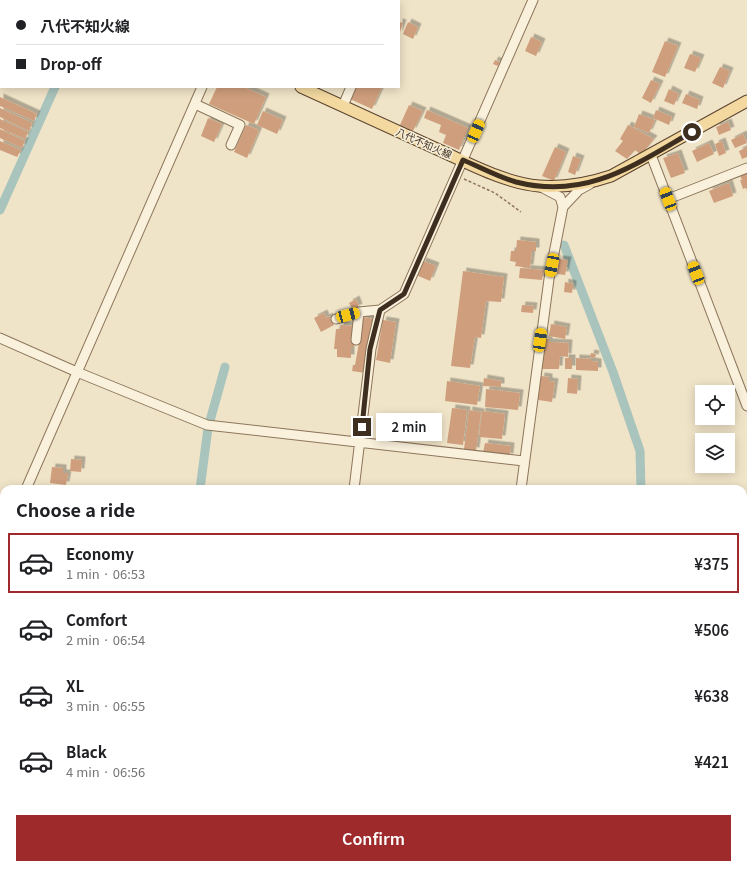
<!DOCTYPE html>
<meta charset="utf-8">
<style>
body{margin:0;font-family:Georgia,"Noto Sans JP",serif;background:#f6f6f6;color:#202124;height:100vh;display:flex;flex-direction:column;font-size:15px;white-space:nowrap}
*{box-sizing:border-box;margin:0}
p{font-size:13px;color:#757577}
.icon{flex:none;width:22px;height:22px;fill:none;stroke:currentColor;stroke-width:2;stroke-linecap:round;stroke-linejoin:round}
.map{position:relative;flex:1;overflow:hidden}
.sheet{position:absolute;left:0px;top:485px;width:747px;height:384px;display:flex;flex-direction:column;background:#fff;border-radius:12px 12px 0 0;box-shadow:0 2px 10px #0003}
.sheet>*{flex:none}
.guide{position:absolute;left:0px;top:0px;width:400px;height:88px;box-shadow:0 2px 10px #0003;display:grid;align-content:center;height:88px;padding:0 16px;background:#fff}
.buttons{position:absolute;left:695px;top:385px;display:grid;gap:8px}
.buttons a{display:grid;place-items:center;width:40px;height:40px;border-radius:0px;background:#fff;box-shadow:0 2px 10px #0003;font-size:20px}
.end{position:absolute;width:18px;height:18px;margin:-9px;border:5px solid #3d2e20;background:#fff;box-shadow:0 0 0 2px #fff}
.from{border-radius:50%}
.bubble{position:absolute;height:28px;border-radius:0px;background:#fff;box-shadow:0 2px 10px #0003;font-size:13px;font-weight:600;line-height:28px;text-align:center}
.car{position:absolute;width:12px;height:24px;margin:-12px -6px;border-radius:5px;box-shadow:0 0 3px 1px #0007;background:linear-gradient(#f5c518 24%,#345 0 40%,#f5c518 0 76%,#345 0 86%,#f5c518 0)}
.guide b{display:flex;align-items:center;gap:14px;height:38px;font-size:15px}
.guide b+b{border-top:1px solid #e0e0e0}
.guide i{width:10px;height:10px;background:#202124}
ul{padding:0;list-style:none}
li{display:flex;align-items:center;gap:12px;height:60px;margin:0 8px 6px;padding:0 8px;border:2px solid transparent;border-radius:0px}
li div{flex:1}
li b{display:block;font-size:15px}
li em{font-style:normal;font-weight:600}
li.selected{border-color:#9e2a2b}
li>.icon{width:36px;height:36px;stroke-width:1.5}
h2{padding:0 16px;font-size:18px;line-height:48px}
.primary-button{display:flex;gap:8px;margin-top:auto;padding:8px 16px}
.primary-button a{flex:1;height:46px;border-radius:0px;background:#9e2a2b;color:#fff;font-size:16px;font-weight:600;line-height:46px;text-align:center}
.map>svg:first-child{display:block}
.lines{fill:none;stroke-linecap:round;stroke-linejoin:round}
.canal{stroke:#a9c4bc;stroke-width:9}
.building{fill:#cf9f7d;filter:url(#shadow)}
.minor-casing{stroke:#8d765c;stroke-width:11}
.major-casing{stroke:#5b4430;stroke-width:13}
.path{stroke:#8d765c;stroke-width:1.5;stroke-dasharray:3 2;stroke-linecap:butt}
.minor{stroke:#faf1dc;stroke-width:9}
.major{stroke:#f3d9a0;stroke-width:11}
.route{stroke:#3d2e20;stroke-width:5}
.labels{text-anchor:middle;stroke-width:3;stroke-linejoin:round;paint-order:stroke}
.street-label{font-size:10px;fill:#3d2e20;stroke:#f7eed8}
</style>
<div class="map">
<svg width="747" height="869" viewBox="0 0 747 869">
<defs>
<filter id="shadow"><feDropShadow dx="3.5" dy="-3.5" stdDeviation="0" flood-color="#0004"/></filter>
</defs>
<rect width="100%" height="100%" fill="#f0e4c8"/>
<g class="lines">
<!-- canal -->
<path class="canal" d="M0,210l55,-123
M564,245l49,127 27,79 1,38
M200,489l8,-61 17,-61
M653,865v4"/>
</g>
<!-- building -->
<path class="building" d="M399,22l4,1 -4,12z
M408,22l10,5 -5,12 -10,-5z
M531,37l11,5 -6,14 -11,-5z
M665,41l13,5 -13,31 -13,-5z
M690,54l11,4 -6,14 -11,-4z
M495,60l5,2 -2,4 -5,-2z
M720,67l10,4 -7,17 -11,-5z
M651,80l9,4 -9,19 -9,-5z
M217,87h27l22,10 -12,27 -45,-20z
M355,87h27l-10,22 -22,-10z
M669,89l10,5 -5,11 -10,-4z
M686,94l14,6 -3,9 -15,-6z
M0,97l37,17 -3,7 -34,-15z
M409,105l14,6 -10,20 -13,-6z
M0,108l32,15 -3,8 -29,-14z
M427,110l41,18 -9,22 -16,-7 3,-8 -7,-3 2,-7 -17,-7z
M656,110l16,7 -3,8 -16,-7z
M263,111l20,9 -6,14 -20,-9z
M639,114l16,6 -6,13 -15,-6z
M208,118l14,6 -8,18 -13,-6z
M0,119l28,13 -3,7 -25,-11z
M728,122l3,8 -12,5 -3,-8z
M246,125l13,5 -12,28 -13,-6z
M628,125l26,14 -13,16 -6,-5 -8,9 -12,-8 8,-10 -3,-2z
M0,129l25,12 -3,7 -22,-10z
M743,134l4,9 -12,5 -4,-8z
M0,141l21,9 -4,7 -17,-7z
M722,141l4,12 -7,3 -4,-12z
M709,143l5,11 -17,8 -5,-11z
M555,147l11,5 -12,29 -12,-5z
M747,147v10l-5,2 -3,-8z
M678,153l7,20 -14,5 -8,-20z
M573,156l8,3 -6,16 -7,-3z
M747,173v17l-1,-2 -3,1 -3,-9h2l-2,-4z
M729,183l4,13 -19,7 -5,-12z
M517,240l19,2v9h-4l-2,17 -15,-2 1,-4 -6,-1 1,-10h5z
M559,259l9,1 -3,15 -8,-1z
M423,261l13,5 -6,15 -14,-6z
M520,268l24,2 -2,10 -23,-2z
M463,271l41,6 -3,25 -15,-1 -5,37 -6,-1 -5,31 -19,-2z
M565,282l8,2 -1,9 -8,-1z
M356,299l3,8 -6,3 -4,-7z
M522,305l12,1 -1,7 -12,-1z
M324,313l2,5 3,-2 5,9 -13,7 -7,-14z
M361,317l14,2 -10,54 -13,-2 1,-6h2l5,-28z
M383,320l13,2 -6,41 -14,-3z
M551,324l16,3 -2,12 -16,-3z
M341,325l13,1v21h-3v11l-14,-1v-8h-3l2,-20h4z
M545,339h4v3l20,1 -1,14 -8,-1 -1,13h-18z
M591,353l5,1 -1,4 -5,-1z
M565,358h7v11h-7z
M576,358l15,1v2l7,1v9l-22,-1z
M541,376l8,1v4l6,1 -3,20 -14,-2z
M484,378l17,3v6l-18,-1z
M568,378l10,1 -1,15 -10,-1z
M447,381l33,5 -3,19 -32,-4z
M486,389l34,4 -2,17 -33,-3z
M452,408l15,2 -4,35 -16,-2z
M469,410l12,2 -5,39 -12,-2z
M482,411l23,3 -3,25 -23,-2z
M485,443l26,3 -1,11 -27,-4z
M71,459l11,1 -1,12 -11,-1z
M52,467l11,1v5h5l-2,12 -16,-2z
M0,611l4,1 -1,15h-3z
M0,647l4,2v17l-4,9z
M4,746v18l-4,-1v-11z
M0,775l4,2 -4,14z
M4,792v25l-4,9v-25z
M4,832v33h4l-1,4h-7v-28z
M57,865h16l4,2 -1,2h-14l-5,-3z
M181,865h4l8,4h-14z
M212,865h17l-2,4z
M238,865h17l-1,3 3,1h-17l-3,-2z
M402,865h18v4h-18z"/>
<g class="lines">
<defs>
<path id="minor" d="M165,0l2,1
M205,0l3,1
M142,1l1,-1
M190,1l1,-1
M240,1l1,-1
M195,104l45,21 -9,20
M343,106l8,-19
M651,155l96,251
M539,186l21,11 3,10
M668,199l79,-31
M336,319l23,-7 21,-2
M0,338l77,34 130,53 317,36
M356,340l3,-28
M26,489l176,-402
M354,489l17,-140 9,-39 24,-16 129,-294
M521,489l28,-210 14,-72 16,-17 11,-6
M0,548l4,-9
M743,550h4
M0,640l4,2
M0,770l4,2
M199,865l8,4
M501,865v4
M276,869l2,-4
M377,869l4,-4"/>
<path id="major" d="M107,0l3,1
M301,87c46,21 92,42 138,63 31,14 66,33 100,36 25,2 48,-2 72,-10l136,-75"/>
</defs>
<!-- minor casing -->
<use href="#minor" class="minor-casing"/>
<!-- major casing -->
<use href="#major" class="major-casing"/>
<!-- path -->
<path class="path" d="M464,179l31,14 26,19"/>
<!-- minor -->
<use href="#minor" class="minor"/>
<!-- major -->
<use href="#major" class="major"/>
</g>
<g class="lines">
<!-- route -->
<path class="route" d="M362,427l8,-78 10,-39 24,-16 59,-134c17,7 35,17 53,22 71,18 118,-17 176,-50"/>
</g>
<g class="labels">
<!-- street labels -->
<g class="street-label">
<text transform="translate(424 143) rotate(24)" y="4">八代不知火線</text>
</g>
</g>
</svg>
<div class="buttons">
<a><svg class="icon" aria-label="locate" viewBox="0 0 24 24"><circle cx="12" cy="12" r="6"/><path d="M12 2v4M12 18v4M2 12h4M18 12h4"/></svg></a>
<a><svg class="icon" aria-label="layers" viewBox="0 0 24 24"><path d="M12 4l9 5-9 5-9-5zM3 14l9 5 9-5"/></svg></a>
</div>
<i class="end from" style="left:692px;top:132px"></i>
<i class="end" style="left:362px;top:427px"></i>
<div class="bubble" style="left:376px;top:413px;width:66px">2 min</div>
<i class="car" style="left:476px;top:131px;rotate:24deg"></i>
<i class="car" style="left:668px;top:199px;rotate:339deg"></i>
<i class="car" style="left:552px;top:265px;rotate:191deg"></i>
<i class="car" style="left:696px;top:273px;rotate:339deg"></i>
<i class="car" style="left:348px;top:315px;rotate:75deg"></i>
<i class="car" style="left:540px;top:340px;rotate:8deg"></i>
<div class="guide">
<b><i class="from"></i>八代不知火線</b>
<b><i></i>Drop-off</b>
</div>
<section class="sheet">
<h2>Choose a ride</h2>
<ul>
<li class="selected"><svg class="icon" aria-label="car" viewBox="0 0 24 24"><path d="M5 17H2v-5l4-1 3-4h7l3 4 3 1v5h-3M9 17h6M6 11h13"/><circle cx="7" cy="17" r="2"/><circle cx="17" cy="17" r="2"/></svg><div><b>Economy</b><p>1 min · 06:53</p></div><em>¥375</em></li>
<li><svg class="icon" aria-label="car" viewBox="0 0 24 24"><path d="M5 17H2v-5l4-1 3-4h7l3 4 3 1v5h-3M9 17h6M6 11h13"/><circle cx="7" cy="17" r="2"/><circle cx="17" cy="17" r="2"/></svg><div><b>Comfort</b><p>2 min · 06:54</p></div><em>¥506</em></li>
<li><svg class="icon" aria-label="car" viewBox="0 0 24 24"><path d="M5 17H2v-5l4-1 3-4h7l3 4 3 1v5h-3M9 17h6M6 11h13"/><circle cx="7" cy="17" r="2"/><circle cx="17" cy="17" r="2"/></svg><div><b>XL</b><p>3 min · 06:55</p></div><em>¥638</em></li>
<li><svg class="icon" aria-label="car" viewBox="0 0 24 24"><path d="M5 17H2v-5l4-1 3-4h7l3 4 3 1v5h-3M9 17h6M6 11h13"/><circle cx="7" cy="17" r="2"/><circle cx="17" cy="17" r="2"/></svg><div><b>Black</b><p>4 min · 06:56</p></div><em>¥421</em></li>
</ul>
<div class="primary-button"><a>Confirm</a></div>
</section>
</div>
